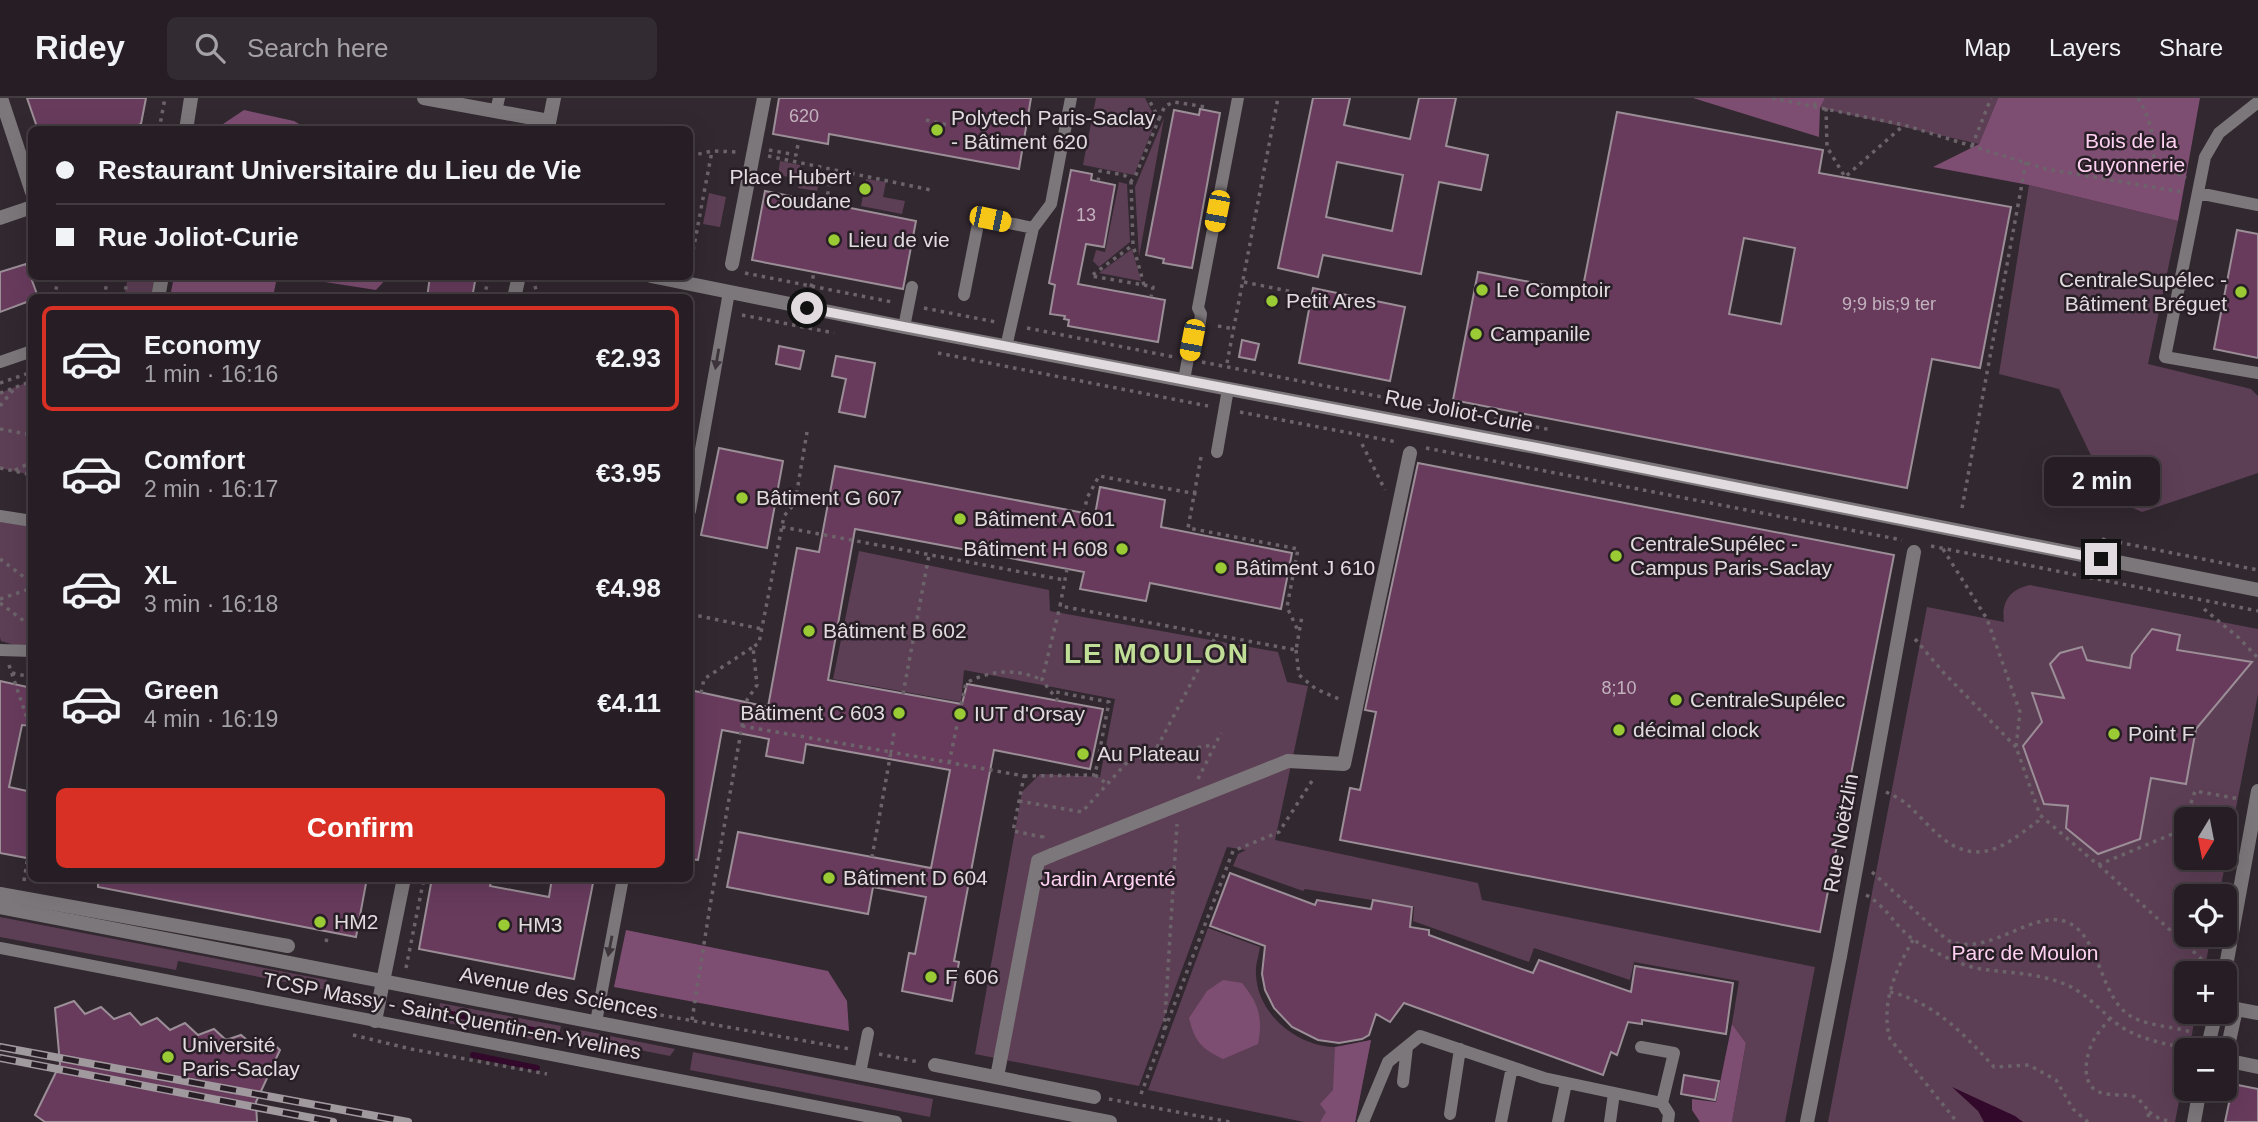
<!DOCTYPE html>
<meta charset="utf-8">
<style>
body{margin:0;font-family:Helvetica,sans-serif;background:#322b31;color:#f1f3f6;height:100vh;display:flex;flex-direction:column;font-size:26px;white-space:nowrap}
*{box-sizing:border-box;margin:0}
p{font-size:23px;color:#a4a2a6}
.icon{flex:none;width:38px;height:38px;fill:none;stroke:currentColor;stroke-width:2;stroke-linecap:round;stroke-linejoin:round}
.map{position:relative;flex:1;overflow:hidden}
.side{position:absolute;left:28px;top:196px;width:665px;height:588px;display:flex;flex-direction:column;background:#261e24;border-radius:10px;box-shadow:0 7px 28px #0002,0 0 0 2px #423c41}
.side>*{flex:none}
.banner{position:absolute;left:28px;top:28px;width:665px;height:154px;border-radius:10px;box-shadow:0 7px 28px #0002,0 0 0 2px #423c41;display:grid;align-content:center;height:154px;padding:0 28px;background:#261e24}
.needle{width:46px;rotate:190deg}
.controls{position:absolute;left:2174px;top:709px;display:grid;gap:14px}
.controls a{display:grid;place-items:center;width:63px;height:63px;border-radius:10px;background:#261e24;box-shadow:0 7px 28px #0002,0 0 0 2px #423c41;font-size:35px}
.end{position:absolute;width:32px;height:32px;margin:-16px;border:9px solid #e1dbdf;background:#111;box-shadow:0 0 0 4px #111}
.from{border-radius:50%}
.bubble{position:absolute;height:49px;border-radius:10px;background:#261e24;box-shadow:0 7px 28px #0002,0 0 0 2px #423c41;font-size:23px;font-weight:800;line-height:49px;text-align:center}
.car{position:absolute;width:21px;height:42px;margin:-21px -10px;border-radius:9px;box-shadow:0 0 5px 2px #0007;background:linear-gradient(#f5c518 24%,#345 0 40%,#f5c518 0 76%,#345 0 86%,#f5c518 0)}
.banner b{display:flex;align-items:center;gap:24px;height:66px;font-size:26px}
.banner b+b{border-top:2px solid #423c41}
.banner i{width:18px;height:18px;background:#f1f3f6}
ul{padding:12px 0 0;list-style:none}
li{display:flex;align-items:center;gap:21px;height:105px;margin:0 14px 10px;padding:0 14px;border:4px solid transparent;border-radius:10px}
li div{flex:1}
li b{display:block;font-size:26px}
li em{font-style:normal;font-weight:800}
li.active{border-color:#d93025}
li>.icon{width:63px;height:63px;stroke-width:1.5}
.cta{display:flex;gap:14px;margin-top:auto;padding:14px 28px}
.cta a{flex:1;height:80px;border-radius:10px;background:#d93025;color:#fff;font-size:28px;font-weight:800;line-height:80px;text-align:center}
header{display:flex;align-items:center;gap:42px;box-sizing:border-box;height:98px;padding:0 35px;background:#261e24;border-bottom:2px solid #423c41}
header strong{font-size:33px}
nav{display:flex;gap:38px;margin-inline-start:auto;font-size:24px}
.search{width:490px;height:63px;background:#322b31;display:flex;align-items:center;gap:18px;box-sizing:border-box;padding:0 24px;border-radius:10px;color:#a4a2a6;font-size:26px}
.map>svg:first-child{display:block}
.green{fill:#5d3f55;fill-rule:evenodd}
.forest{fill:#7e4e72}
.water{fill:#33092b}
.lines{fill:none;stroke-linecap:round;stroke-linejoin:round}
.stream{stroke:#33092b;stroke-width:6}
.building{fill:#683b5d;stroke:#9b8e97;stroke-width:2;fill-rule:evenodd}
.path{stroke:#6c646a;stroke-width:3.5;stroke-dasharray:3.5 5;stroke-linecap:butt}
.service{stroke:#7c777a;stroke-width:12}
.pedestrian{stroke:#7c777a;stroke-width:14}
.minor{stroke:#7c777a;stroke-width:14}
.tertiary{stroke:#7c777a;stroke-width:14}
.rail-casing{stroke:#a0999e;stroke-width:8}
.rail{stroke:#281f26;stroke-width:5;stroke-dasharray:16;stroke-linecap:butt}
.pedestrian-bridge{stroke:#7c777a;stroke-width:14}
.oneway{fill:#3d353b}
.route{stroke:#e1dbdf;stroke-width:9}
.poi-dot{fill:#9acb35;stroke:#281f26;stroke-width:2.5}
.labels{text-anchor:middle;stroke-width:5;stroke-linejoin:round;paint-order:stroke}
.number-label{font-size:18px;fill:#c3b3be}
.poi-label{font-size:21px;fill:#e1dbdf;stroke:#281f26;text-anchor:start}
.park-label{font-size:21px;fill:#fed0f1;stroke:#281f26}
.street-label{font-size:21px;fill:#e1dbdf;stroke:#281f26}
.district-label{font-size:28px;font-weight:bold;letter-spacing:2px;fill:#c1de96;stroke:#281f26}
</style>
<header>
<strong>Ridey</strong>
<div class="search"><svg class="icon" aria-label="search" viewBox="0 0 24 24"><circle cx="10" cy="10" r="6"/><path d="M15 15l6 6"/></svg>Search here</div>
<nav><a>Map</a><a>Layers</a><a>Share</a></nav>
</header>
<div class="map">
<svg width="2258" height="1024" viewBox="0 0 2258 1024">
<rect width="100%" height="100%" fill="#322830"/>
<!-- green -->
<path class="green" d="M1096,0h49l11,22 -22,55 -51,-10z
M1825,0h173l-19,46 -159,-36z
M1164,20l-25,139 -4,-70z
M780,63l20,4 -1,8 21,4 -3,14 -19,-3 1,-9 -21,-4z
M866,81l20,3 -3,15 22,4 -3,13 -41,-8z
M1119,84l8,2 3,58 -31,25 -6,-6 3,-11 9,2z
M2029,87l149,36 -30,143 103,25 7,7v77l-116,39 -30,-13 -53,-110 -60,-15z
M709,95l17,4 -6,30 -17,-3z
M1132,151l9,32 -42,-8z
M128,179h34l-4,20 -34,1z
M31,283h1l-1,94 -31,-7v-75z
M0,420l31,5v127l-30,-9 -1,-4z
M859,453l190,39 1,21 228,41 9,30 21,4 -33,154 203,43 4,17 333,67 -30,155h-53l14,-79 -14,-19 7,-43 -105,-19 -4,18 -96,-32 -5,14 -116,-41 1,-14 -109,-18 -2,2 -70,-25 5,-12 8,-4 -19,-3 -88,239 -164,-32 47,-262 18,-18 60,3 15,-78 -151,-29 -3,32 -128,-23z
M2030,487l228,44v65l-39,202h-33v38l25,1 -7,38h-18v39h10l-7,38h-3v15l-11,57h-347l99,-515 77,15c-3,-20 6,-33 26,-37zM2186,721h38v39h-38z
M0,819l327,63 -1,10 -148,-29 -2,9 -176,-33z
M1208,830l52,19c-1,8 -5,19 -4,27 1,39 39,71 77,73 12,0 26,-5 38,-7l-16,82h-51l-156,-32z
M440,905l121,23 -4,18 -120,-23z
M580,932l95,19 -5,7 -91,-18z
M693,954l240,47 -3,18 -240,-47z"/>
<!-- forest -->
<path class="forest" d="M1693,0h132l-5,10 -1,29z
M1998,0h202l-22,123 -149,-36 -96,-18 46,-23z
M244,12l50,11 14,8h-90l2,-3z
M174,179v-1l103,1 -4,20h-103z
M293,179h95l-12,13z
M626,832l202,41 19,30 2,30 -235,-44z
M1223,882l19,3c17,21 21,35 16,61l-35,15c-22,-11 -28,-17 -34,-41l18,-27z
M1732,926l14,19 -14,79h-32l-8,-12v-11l24,3z
M1371,942l-16,82h-35l6,-10 -6,-8 13,-14 2,-43z"/>
<!-- water -->
<path class="water" d="M1952,989l63,29 8,6h-39l-6,-11z"/>
<g class="lines">
<!-- stream -->
<path class="stream" d="M441,914l117,23
M473,957l64,13"/>
</g>
<!-- building -->
<path class="building" d="M27,0h119l-5,26 -17,6h-86z
M779,0h252l-12,71 -190,-35 -1,10 -55,-10z
M1313,0h37l-6,27 66,14 9,-41h37l-10,48 42,9 -7,35 -42,-8 -18,92 -98,-19 -5,22 -40,-9zM1337,64l66,13 -11,56 -66,-14z
M1200,11l20,4 -28,155 -29,-5 1,-4 -18,-4 28,-145 25,5z
M1617,14l206,38 -4,23 192,34 -31,161 -48,-9 -25,129 -454,-88 25,-128 104,20zM1744,140l51,10 -14,76 -52,-10z
M1071,72l21,4 -1,6 24,5 -11,62 -18,-3 -8,40 87,16 -7,42 -90,-16 1,-6 -5,-1 1,-3 -15,-2 5,-29 -6,-2z
M765,93l151,30 -13,68 -151,-29z
M2237,132l21,4v124l-44,-9z
M26,166l12,33 -6,1v2l-32,12v-40z
M430,178h46l-4,22h-45z
M1313,190l92,19 -15,74 -91,-18z
M1242,242l17,4 -4,16 -16,-3z
M779,248l25,5 -4,18 -24,-5z
M836,258l39,7 -10,54 -26,-5 7,-33 -14,-3z
M719,350l64,13 -16,87 -66,-13z
M1418,365l476,92 -74,377 -480,-92 10,-52 10,2 16,-78 -11,-2z
M835,368l260,49 5,-28 65,13 -4,27 131,26 -11,56 -131,-26 -4,18 -66,-12 4,-17 -229,-43 -27,151 134,24 5,-20 136,25 -13,60 -96,-19 -40,211 5,1 -7,39 -50,-10 7,-38 6,1 11,-57 -53,-10 -5,27 -141,-27 11,-55 193,36 19,-98 -144,-26 -3,19 -37,-7 3,-17 -47,-9 -24,130 -8,-1v-169l78,17 29,-159 22,4z
M2152,531l28,6 -3,15 75,12 -56,67 -10,55 -35,-6 -11,61 -42,15 -32,-26 2,-22 -24,-2 -21,-58 19,-24 -10,-29 32,5 -14,-34 10,-11 22,-6 5,13 43,8 2,-13z
M0,583l32,7v38l-10,-1 -13,62 23,5v67l-32,-6z
M1230,775l85,32 2,-5 54,9 2,-9 39,7 -2,20 19,3v5l104,38 6,-13 92,32 4,-26 98,17 -7,51 -84,-14v4l-14,-2 -11,33 -6,-3 -8,23 -199,-72 -14,19 -14,-8 -7,21 -7,4 -23,4 -21,-3 -26,-13 -18,-19 -9,-18 -3,-16 3,-28 -55,-20z
M98,780h269l-11,59 -258,-50z
M432,780h60l-2,8 59,11 3,-19h42l-20,101 -155,-30z
M74,903l11,13 16,-7 13,12 16,-6 11,12 16,-7 13,12 15,-7 13,12 16,-6 12,11 15,-5 13,11 15,-6 11,10 -24,52 1,20h-212l-10,-7 25,-51 -5,-56z
M1684,977l35,6 -4,19 -34,-6z
M2233,986l25,5v33h-33z"/>
<g class="lines">
<!-- path -->
<path class="path" d="M1772,0l132,27 142,44 136,23
M2138,0c13,21 16,39 16,64l32,16
M1814,8l3,-8
M1826,10l1,39 18,30 59,-52
M1159,21l6,-13 9,-4 32,5
M926,22l22,5
M159,32l6,-32
M1972,48l19,-48
M769,52l27,5 3,-16
M690,58l22,-5 24,1
M768,58l163,34
M1098,83l2,-10 24,4 7,6 4,-4 24,-58 -11,-21
M1131,83l2,64 -42,31 53,9 -11,-40
M826,105l6,-32
M690,169l22,-116
M745,175l147,29
M1244,184l49,10
M1144,187l9,2 -2,10
M535,188l3,12
M811,189l3,-15
M54,200l5,-22
M104,200l4,-22
M124,200l4,-22
M484,200l5,-22
M924,210l72,14
M742,217l92,18
M1218,228l16,3
M1027,230l147,29
M938,255l270,53
M1202,264l350,68
M1227,265l51,-265
M0,285l32,-11
M0,295l32,-12
M0,308l14,-17
M1240,314l157,30
M0,331l32,6
M1362,346l23,46
M1426,350l476,92
M1201,359l-13,71 110,21 -11,58 12,26
M0,370l32,7
M15,372l17,-8
M1962,410l64,-346
M1084,415l3,-15 12,-22 98,18
M782,429l282,53
M2102,441l156,31
M1931,448l327,65
M1943,451l44,70 33,93 -4,35 24,68 58,50 84,-35 13,-39 45,8
M0,461l32,24
M1067,471l-7,37 236,44 6,-34
M0,501l32,-11
M0,505l32,24
M2204,511l35,29 19,20
M690,516l72,15
M1915,541l28,33 73,75
M1296,552l3,25 17,14 23,10
M9,567l23,68
M12,575l20,4
M701,595l3,-14 49,-32
M903,596l26,-139
M1058,603l-16,-21 18,-74
M742,628l149,26 -19,105
M894,635l-3,19 133,24 -11,55 30,6 -1,2
M1153,657l63,-119
M949,665l17,-80c24,-13 51,-15 76,-3
M1095,677l12,9
M1024,678l71,-1 14,-73 -58,-11
M1198,681l23,-46
M1886,694c8,4 17,8 23,14 24,22 44,54 82,44 17,-5 33,-19 47,-29l3,-5
M1019,703l63,11 48,-53 83,-14
M2099,767l107,98h5
M1872,774l75,68c43,20 89,-36 124,-16 30,17 29,75 61,93 19,10 42,9 62,16
M24,783l8,-50
M1866,797c21,11 31,35 51,47 20,11 41,23 64,27 28,4 57,4 84,15 23,10 36,28 55,42 21,14 46,18 71,23
M1913,842c-17,29 -33,64 -23,99l67,83
M326,844l1,-4
M406,870l18,-90
M1890,894c44,10 75,43 104,75l35,-2 27,15 17,29 15,13
M627,911l223,40
M2110,920c-4,6 -10,12 -14,18 -11,17 -19,55 11,58 24,3 27,-4 42,18l-2,10
M692,922l18,-114 32,-180 5,-26 10,-15 -4,-38 6,-4 25,-127 11,-13 12,-71
M1165,931l68,-178 46,-19 33,-51
M353,937l58,14 136,25
M879,956l40,8
M1141,996l23,-61 13,-209
M1109,1001l121,23
M2149,1014l11,7 12,3"/>
<!-- service -->
<path class="service" d="M2258,4l-39,31 -14,24 -40,200 93,16
M496,13l3,-13
M2198,95l60,12
M964,197l14,-71 12,-5 43,9
M904,229l8,-40
M1006,249l27,-119 18,-24 20,-106
M0,264l32,-11
M1184,282l9,-49 6,-2 2,-15 -3,-6 40,-210
M1217,354l11,-63
M690,413l39,-219
M0,418l32,5
M0,552l32,1
M0,850l896,174
M596,924l27,-144
M1641,949l33,6 -12,50
M860,975l8,-40
M1403,984l4,-35
M1450,1016l10,-65
M1363,1024l25,-60 32,-26 124,42 118,25 7,11 -1,8
M1501,1024l11,-55
M1558,1024l8,-39
M1610,1024l4,-29"/>
<!-- pedestrian -->
<path class="pedestrian" d="M732,166l32,-166
M1288,663l56,3 66,-311
M0,796l288,52
M1840,858l74,-404
M2258,915l-22,-4 -11,51 33,7
M935,967l159,32
M997,979l41,-216 14,-6"/>
<!-- minor -->
<path class="minor" d="M1,0l31,94
M424,0l125,23
M548,30l6,-30
M186,32l5,-32
M0,120l32,-11
M651,178l253,51 678,129 676,134
M158,200l4,-22
M514,200l5,-22
M2224,879l34,-186
M375,923l29,-143
M2207,952l9,-38
M1807,1024l33,-166
M2194,1024l6,-34"/>
<!-- tertiary -->
<path class="tertiary" d="M0,809l1110,215"/>
<defs>
<path id="rail" d="M0,949l408,75
M0,960l333,64"/>
</defs>
<!-- rail casing -->
<use href="#rail" class="rail-casing"/>
<!-- rail -->
<use href="#rail" class="rail"/>
<!-- pedestrian-bridge -->
<path class="pedestrian-bridge" d="M1052,757l236,-94"/>
</g>
<!-- one-way arrows -->
<defs><path id="oneway-solid" d="M-6-.8H1V-3.2L6.5 0L1 3.2V.8H-6Z" transform="scale(1.75)"/></defs>
<g class="oneway">
<use href="#oneway-solid" transform="translate(717 261) rotate(100)"/>
<use href="#oneway-solid" transform="translate(610 848) rotate(101)"/>
</g>
<g class="lines">
<!-- route -->
<path class="route" d="M807,210l727,139 567,112"/>
</g>
<!-- markers -->
<g class="poi-dot">
<circle cx="937" cy="32" r="7"/>
<circle cx="865" cy="91" r="7"/>
<circle cx="834" cy="142" r="7"/>
<circle cx="1482" cy="192" r="7"/>
<circle cx="2241" cy="194" r="7"/>
<circle cx="1272" cy="203" r="7"/>
<circle cx="1476" cy="236" r="7"/>
<circle cx="742" cy="400" r="7"/>
<circle cx="960" cy="421" r="7"/>
<circle cx="1122" cy="451" r="7"/>
<circle cx="1616" cy="458" r="7"/>
<circle cx="1221" cy="470" r="7"/>
<circle cx="809" cy="533" r="7"/>
<circle cx="1676" cy="602" r="7"/>
<circle cx="899" cy="615" r="7"/>
<circle cx="960" cy="616" r="7"/>
<circle cx="1619" cy="632" r="7"/>
<circle cx="2114" cy="636" r="7"/>
<circle cx="1083" cy="656" r="7"/>
<circle cx="829" cy="780" r="7"/>
<circle cx="320" cy="824" r="7"/>
<circle cx="504" cy="827" r="7"/>
<circle cx="931" cy="879" r="7"/>
<circle cx="168" cy="959" r="7"/>
</g>
<g class="labels">
<!-- number labels -->
<g class="number-label">
<text x="804" y="24">620</text>
<text x="1086" y="123">13</text>
<text x="1889" y="212">9;9 bis;9 ter</text>
<text x="1619" y="596">8;10</text>
</g>
<!-- poi labels -->
<g class="poi-label">
<text x="951" y="27">Polytech Paris-Saclay<tspan x="951" dy="24">- Bâtiment 620</tspan></text>
<text x="851" y="86" text-anchor="end">Place Hubert<tspan x="851" dy="24">Coudane</tspan></text>
<text x="848" y="149">Lieu de vie</text>
<text x="2227" y="189" text-anchor="end">CentraleSupélec -<tspan x="2227" dy="24">Bâtiment Bréguet</tspan></text>
<text x="1496" y="199">Le Comptoir</text>
<text x="1286" y="210">Petit Ares</text>
<text x="1490" y="243">Campanile</text>
<text x="756" y="407">Bâtiment G 607</text>
<text x="974" y="428">Bâtiment A 601</text>
<text x="1630" y="453">CentraleSupélec -<tspan x="1630" dy="24">Campus Paris-Saclay</tspan></text>
<text x="1108" y="458" text-anchor="end">Bâtiment H 608</text>
<text x="1235" y="477">Bâtiment J 610</text>
<text x="823" y="540">Bâtiment B 602</text>
<text x="1690" y="609">CentraleSupélec</text>
<text x="885" y="622" text-anchor="end">Bâtiment C 603</text>
<text x="974" y="623">IUT d'Orsay</text>
<text x="1633" y="639">décimal clock</text>
<text x="2128" y="643">Point F</text>
<text x="1097" y="663">Au Plateau</text>
<text x="843" y="787">Bâtiment D 604</text>
<text x="334" y="831">HM2</text>
<text x="518" y="834">HM3</text>
<text x="945" y="886">F 606</text>
<text x="182" y="954">Université<tspan x="182" dy="24">Paris-Saclay</tspan></text>
</g>
<!-- park labels -->
<g class="park-label">
<text x="2131" y="50">Bois de la<tspan x="2131" dy="24">Guyonnerie</tspan></text>
<text x="1108" y="788">Jardin Argenté</text>
<text x="2025" y="862">Parc de Moulon</text>
</g>
<!-- street labels -->
<g class="street-label">
<text transform="translate(1459 313) rotate(11)" y="7">Rue Joliot-Curie</text>
<text transform="translate(1841 735) rotate(-80)" y="7">Rue Noëtzlin</text>
<text transform="translate(559 895) rotate(11)" y="7">Avenue des Sciences</text>
<text transform="translate(452 918) rotate(11)" y="7">TCSP Massy - Saint-Quentin-en-Yvelines</text>
</g>
<!-- district labels -->
<g class="district-label">
<text x="1157" y="565">LE MOULON</text>
</g>
</g>
</svg>
<div class="controls">
<a><svg class="needle" viewBox="-14 -14 28 28"><path d="M0-13l5 13h-10z" fill="#e53935"/><path d="M0 13l5-13h-10z" fill="#a4a2a6"/></svg></a>
<a><svg class="icon" aria-label="locate" viewBox="0 0 24 24"><circle cx="12" cy="12" r="6"/><path d="M12 2v4M12 18v4M2 12h4M18 12h4"/></svg></a>
<a>+</a>
<a>−</a>
</div>
<i class="end from" style="left:807px;top:210px"></i>
<i class="end" style="left:2101px;top:461px"></i>
<div class="bubble" style="left:2044px;top:359px;width:116px">2 min</div>
<i class="car" style="left:1217px;top:113px;rotate:191deg"></i>
<i class="car" style="left:990px;top:121px;rotate:102deg"></i>
<i class="car" style="left:1192px;top:242px;rotate:191deg"></i>
<div class="banner">
<b><i class="from"></i>Restaurant Universitaire du Lieu de Vie</b>
<b><i></i>Rue Joliot-Curie</b>
</div>
<section class="side">
<ul>
<li class="active"><svg class="icon" aria-label="car" viewBox="0 0 24 24"><path d="M5 17H2v-5l4-1 3-4h7l3 4 3 1v5h-3M9 17h6M6 11h13"/><circle cx="7" cy="17" r="2"/><circle cx="17" cy="17" r="2"/></svg><div><b>Economy</b><p>1 min · 16:16</p></div><em>€2.93</em></li>
<li><svg class="icon" aria-label="car" viewBox="0 0 24 24"><path d="M5 17H2v-5l4-1 3-4h7l3 4 3 1v5h-3M9 17h6M6 11h13"/><circle cx="7" cy="17" r="2"/><circle cx="17" cy="17" r="2"/></svg><div><b>Comfort</b><p>2 min · 16:17</p></div><em>€3.95</em></li>
<li><svg class="icon" aria-label="car" viewBox="0 0 24 24"><path d="M5 17H2v-5l4-1 3-4h7l3 4 3 1v5h-3M9 17h6M6 11h13"/><circle cx="7" cy="17" r="2"/><circle cx="17" cy="17" r="2"/></svg><div><b>XL</b><p>3 min · 16:18</p></div><em>€4.98</em></li>
<li><svg class="icon" aria-label="car" viewBox="0 0 24 24"><path d="M5 17H2v-5l4-1 3-4h7l3 4 3 1v5h-3M9 17h6M6 11h13"/><circle cx="7" cy="17" r="2"/><circle cx="17" cy="17" r="2"/></svg><div><b>Green</b><p>4 min · 16:19</p></div><em>€4.11</em></li>
</ul>
<div class="cta"><a>Confirm</a></div>
</section>
</div>
